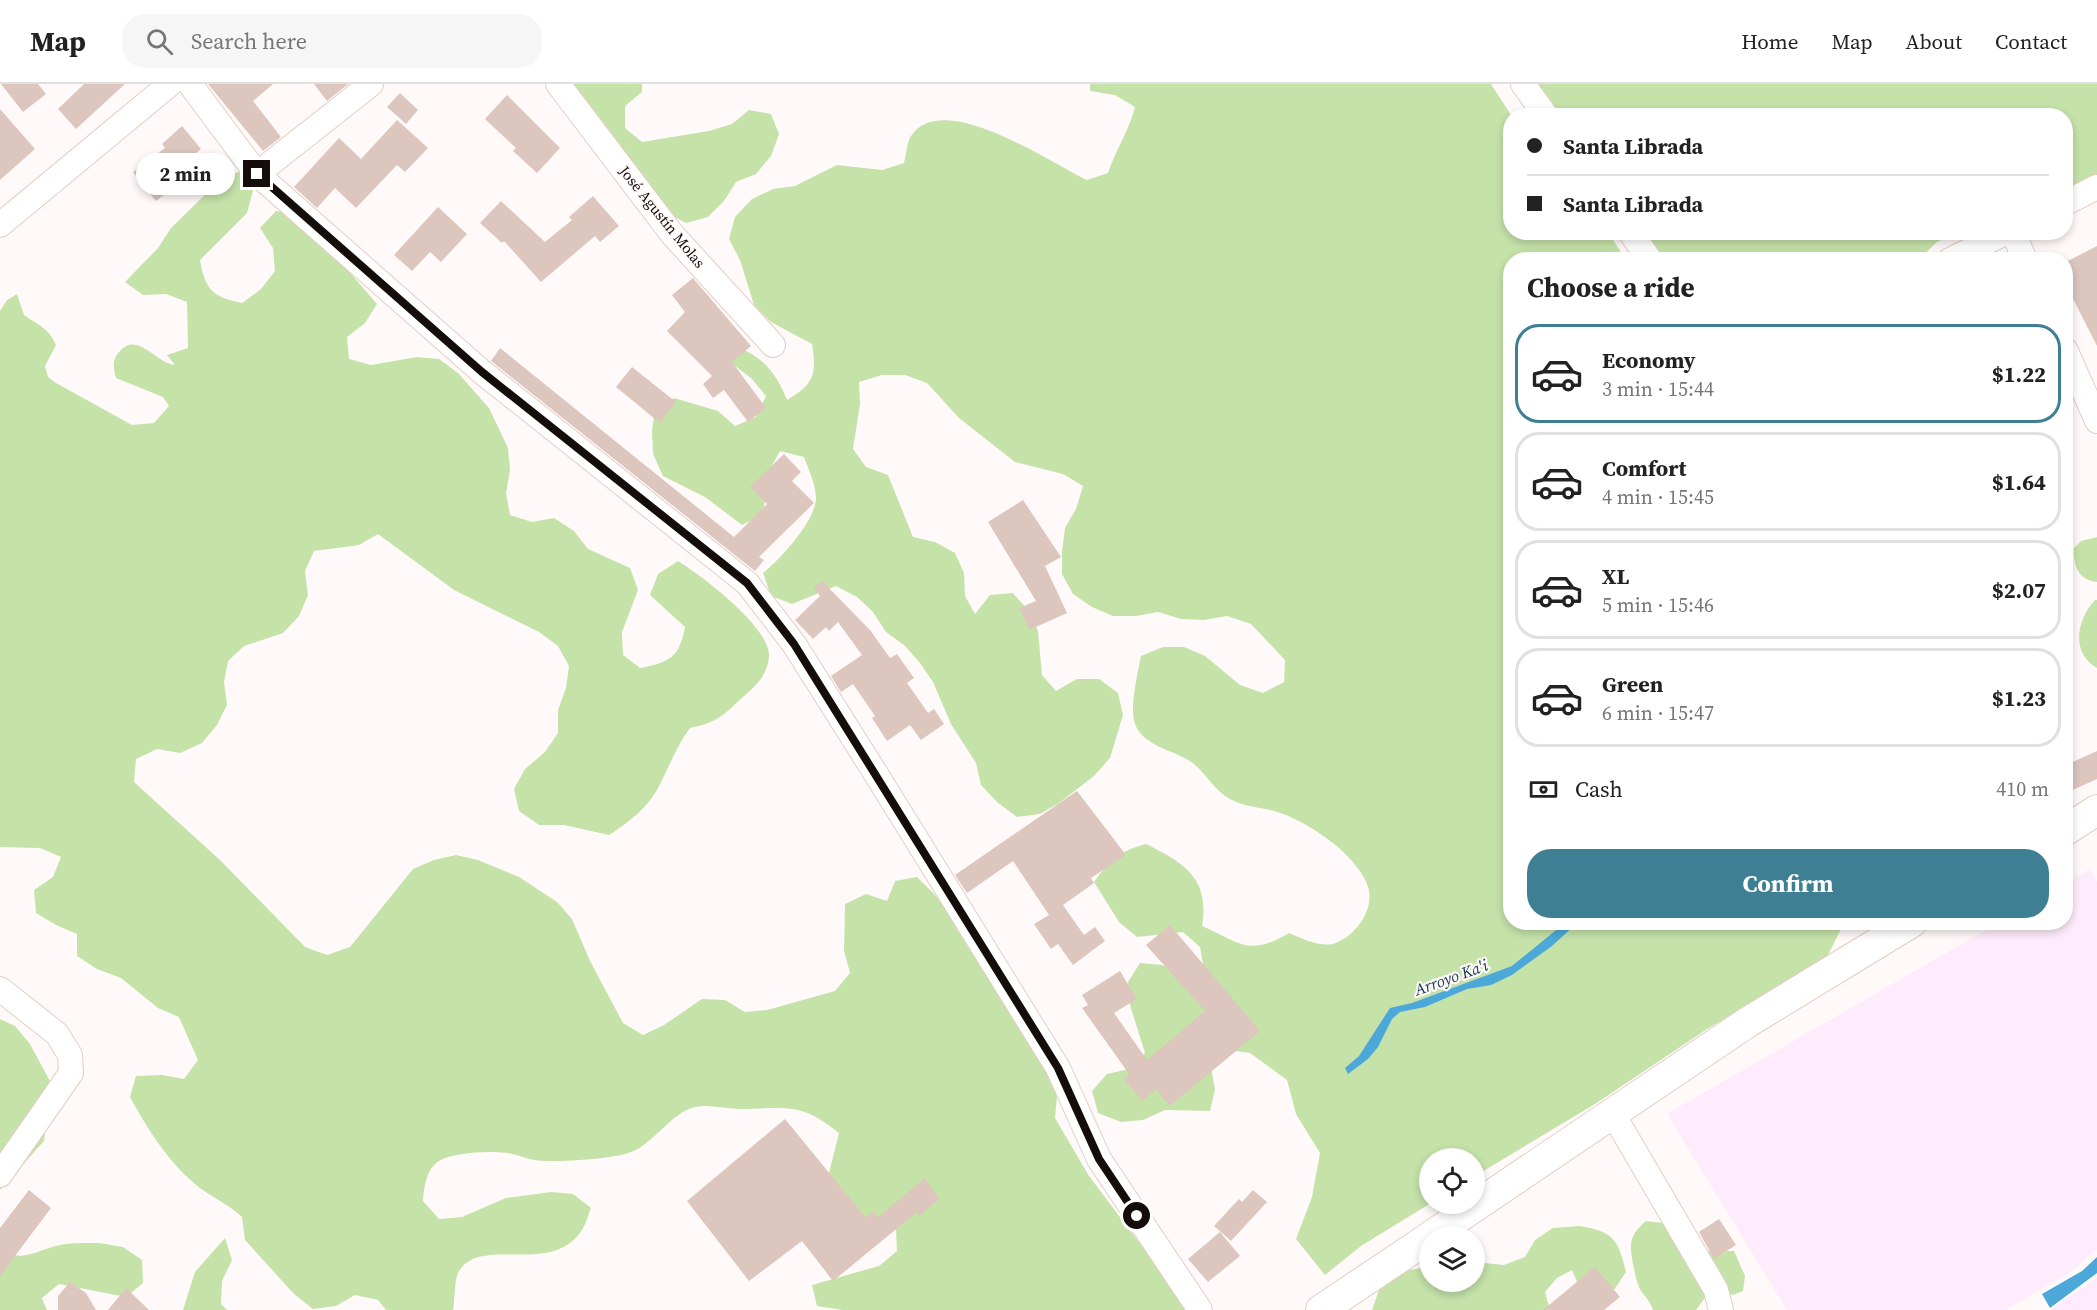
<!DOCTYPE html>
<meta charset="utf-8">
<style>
body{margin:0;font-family:"Source Serif 4",serif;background:#f6f6f6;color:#222;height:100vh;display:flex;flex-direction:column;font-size:22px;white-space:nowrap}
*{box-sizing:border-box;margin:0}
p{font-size:20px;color:#767676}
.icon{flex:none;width:33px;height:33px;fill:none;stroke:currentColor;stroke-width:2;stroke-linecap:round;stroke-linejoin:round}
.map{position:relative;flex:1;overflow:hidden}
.drawer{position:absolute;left:1503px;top:168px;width:570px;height:678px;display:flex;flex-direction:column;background:#fff;border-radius:24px;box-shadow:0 3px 9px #0003}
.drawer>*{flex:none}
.top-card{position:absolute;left:1503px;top:24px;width:570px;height:132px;border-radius:24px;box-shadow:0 3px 9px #0003;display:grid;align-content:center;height:132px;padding:0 24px;background:#fff}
.buttons{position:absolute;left:1419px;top:1064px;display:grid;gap:12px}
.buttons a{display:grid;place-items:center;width:66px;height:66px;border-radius:50%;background:#fff;box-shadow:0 3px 9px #0003;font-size:30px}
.end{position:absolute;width:27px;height:27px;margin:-14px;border:8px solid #140d0a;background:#fff;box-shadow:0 0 0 3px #fff}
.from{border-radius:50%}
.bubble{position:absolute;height:42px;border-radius:21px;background:#fff;box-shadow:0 3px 9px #0003;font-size:20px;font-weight:700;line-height:42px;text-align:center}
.top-card b{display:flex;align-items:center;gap:21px;height:57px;font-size:22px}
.top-card b+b{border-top:2px solid #e0e0e0}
.top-card i{width:15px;height:15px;background:#222}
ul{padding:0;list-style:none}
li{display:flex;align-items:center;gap:18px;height:99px;margin:0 12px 9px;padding:0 12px;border:3px solid #e0e0e0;border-radius:24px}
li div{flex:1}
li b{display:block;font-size:22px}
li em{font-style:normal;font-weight:700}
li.active{border-color:#3f7f93}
li>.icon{width:54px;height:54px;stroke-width:1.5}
h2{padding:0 24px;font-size:27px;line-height:72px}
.pay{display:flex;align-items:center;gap:15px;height:66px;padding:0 24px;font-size:22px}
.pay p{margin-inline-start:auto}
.action{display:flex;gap:12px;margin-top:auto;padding:12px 24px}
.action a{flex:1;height:69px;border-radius:24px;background:#3f7f93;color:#fff;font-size:24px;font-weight:700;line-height:69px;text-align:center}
header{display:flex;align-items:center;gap:36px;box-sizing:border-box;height:84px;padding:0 30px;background:#fff;border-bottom:2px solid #e0e0e0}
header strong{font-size:28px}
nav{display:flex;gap:33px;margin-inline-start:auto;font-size:21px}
.search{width:420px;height:54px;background:#f6f6f6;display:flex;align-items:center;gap:15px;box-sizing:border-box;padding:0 21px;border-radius:24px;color:#767676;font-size:22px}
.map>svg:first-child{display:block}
.industrial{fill:#feebfb}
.green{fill:#c5e2a9}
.water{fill:#4da8da}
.building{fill:#dcc6be}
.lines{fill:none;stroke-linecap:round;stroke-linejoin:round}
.minor-casing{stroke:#e4cdc5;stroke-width:26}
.major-casing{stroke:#e4cdc5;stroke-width:32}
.minor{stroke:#fff;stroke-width:24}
.major{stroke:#fff;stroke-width:30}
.route{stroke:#140d0a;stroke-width:8}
.labels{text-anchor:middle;stroke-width:4.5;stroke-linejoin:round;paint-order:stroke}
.street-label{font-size:15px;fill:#140d0a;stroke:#fffaf9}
.water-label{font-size:16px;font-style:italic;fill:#11394e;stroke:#fffaf9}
</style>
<header>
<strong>Map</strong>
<div class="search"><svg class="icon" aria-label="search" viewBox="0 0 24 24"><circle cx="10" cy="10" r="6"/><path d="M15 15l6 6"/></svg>Search here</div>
<nav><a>Home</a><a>Map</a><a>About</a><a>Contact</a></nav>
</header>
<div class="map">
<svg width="2097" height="1226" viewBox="0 0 2097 1226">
<rect width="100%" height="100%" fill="#fffaf9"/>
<!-- industrial -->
<path class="industrial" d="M2090,785l7,13v367l-25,22 -66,39h-219l-120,-196 331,-191 68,-1v-39z
M2097,1193v33h-47l44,-30z"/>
<!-- green -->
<path class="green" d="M549,0h93v8l-17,14v22l17,14 67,-11 23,-7 17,-14 22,4 8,20 -8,22 -15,18 -20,8 -12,19 -16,16 -22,6 -21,-11z
M1090,0h401l20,31 -1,117 99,1 16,26 -115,1v662l334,1 -19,38 -118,68 -112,75 -120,72 -1,-18h-44l1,45 -70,43 -36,29 -29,-36 16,-42 8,-44 -24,-39 -9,-34 -37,-27 -22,-3 -17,17 4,22 -5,22 -45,-1 -22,10 -22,2 -23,-9 -6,-22 15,-17 22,-5 16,-16 -15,-48 -2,-23 12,-19 22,2 20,9 22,-4 -4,-23 -17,-15 -46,5 -18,-15 -25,-40c16,-22 25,-31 52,-38 39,19 64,35 56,82 39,17 46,31 87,7 12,5 30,14 44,11 20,-6 40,-31 36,-53 -2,-15 -20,-34 -31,-44 -17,-14 -42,-30 -64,-36 -15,-4 -30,-4 -44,-12 -15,-8 -23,-24 -36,-35 -17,-14 -50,-16 -59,-40 -6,-15 3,-52 6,-68l22,-9h21l21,9 35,29 23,8 21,-11 1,-22 -34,-36 -24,-8 -23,4 -23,-1 -23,-7 -22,4h-23l-21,-9 -19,-13 -11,-20v-23l3,-23 11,-19 7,-23 -20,-12 -48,-12 -56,-44 -32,-35 -22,-8h-23l-23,7 1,22 -7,45 13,18 22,8 25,62 22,5 20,11 9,20 1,23 10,18 15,-19 23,-2 15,17 10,21 4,44 14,16 21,-12h22l19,14 5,22 -13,43 -16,18 -35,27 -19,11 -23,3 -20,-15 -16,-17 -5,-22 -25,-39 -18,-42 -13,-19 -15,-17 -19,-14 -13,-20 -16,-15 -21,-11 -44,18 -21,-8 -8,-23c17,-13 54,-54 53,-76 -1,-14 -7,-27 -12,-40l-24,-6 -11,20 -6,43 -21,11 -37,-28 -42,-21 -10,-22 -1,-23 3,-22 19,-11 44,13 17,15 21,-9 10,-21 -15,-18 -20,-15 -7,-21c34,11 50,25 63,58 27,-16 30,-25 25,-56l-41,-22 -17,-17 -14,-45 -11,-21 6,-22 17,-18 21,-10 22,-3 42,-21 45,5 22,-7c2,-8 3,-21 7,-27 31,-48 140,27 176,44l21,-7c8,-24 21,-42 27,-66l-20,-12 -25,-4z
M1522,0h575v108l-31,11v-87l-521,-1z
M243,86l10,21 -6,22 -47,47c5,30 13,37 42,43l19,-14 14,-18 -2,-23 -13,-20 16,-17 24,4 77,89 -12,19 -18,14 2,22 22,6 46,-8 22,2 19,14 31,35 19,40 2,22 -4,23 4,22 22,7 22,-4 20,13 14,18 42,19 8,22 -16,42 1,23 17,13c30,-6 39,-10 45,-41l-35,-32 8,-21 20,-13c24,15 89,64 91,93 0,19 -12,31 -25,42 -21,19 -25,26 -54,32 -14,19 -20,37 -31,58 -10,21 -31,37 -50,49l-45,-10h-25l-20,-14 -5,-22 11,-20 20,-17 13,-19v-23l8,-22 3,-22 -11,-20 -19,-14 -85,-42 -76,-56 -19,11 -45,6 -9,20 3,24 -9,21 -16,17 -39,13 -16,15 -4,21 3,23 -10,20 -15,18 -22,10 -23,-4 -21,10 -2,23 86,78 85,87 22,8 23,-8 63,-78 21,-9 22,-5 22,5 41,17 38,25 15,17 18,42 33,62 20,12 21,-10 38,-26 23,1 20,12 22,-2 68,-19 15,-18 -6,-22 1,-47 21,-10 21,7 8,-20 22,-4 31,31 117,167 -8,21 -2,22 34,58 101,134h-347l-26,-4 -5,-21 67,-19 18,-15 -1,-23 -45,-3 -23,-48 11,-44c-38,-31 -52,-25 -98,-24 -12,0 -24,-3 -36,-3 -33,-1 -49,41 -80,48 -18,5 -73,9 -91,6 -8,-1 -15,-5 -22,-6 -17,-4 -58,-2 -73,7 -13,8 -15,27 -16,40l16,18 23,-2 44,-19 45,-6 22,2 18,14c-3,7 -5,16 -9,22 -31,48 -103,3 -124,43 -4,9 -3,27 -5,37h-67l-8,-10 -23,-5 -19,11 -23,3 -19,-15 -49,-54 -3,-23c-13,-12 -28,-19 -42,-29 -30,-23 -52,-58 -70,-91l6,-21 26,-1 22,4 14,-19 -19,-43 -21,-9 -37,-30 -24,-9 -20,-13v-22l-21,-9 -20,-12 -2,-23 19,-13 8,-20 -21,-9 -40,-1v-536l7,-11 10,-6 7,21c14,10 25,13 32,30l-11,21 3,11 8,6 76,42 22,-2 15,-17 -6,-9 -47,-19c-3,-11 -4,-19 4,-27 17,-20 36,12 55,14l-8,-10 21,-7 -1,-46 -21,-8 -23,1 -18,-13 33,-34 13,-20 50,-49z
M1644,149h311l-18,9 -19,18 -264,-1z
M2097,453v45c-19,-2 -24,-17 -23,-34l7,-7z
M2095,516h2v68c-27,-15 -20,-49 -2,-68z
M0,935l15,7 15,18 21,39 -7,58 -44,49z
M1646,1137l17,2 22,28h49l11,25 -2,15 -10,4 -17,-5 -9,5 -11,15h-43c-3,-9 -7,-12 -12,-19 -5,-8 -11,-38 -10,-47 1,-10 8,-17 15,-23z
M1580,1142c34,6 38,13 46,46l-12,18 -37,-8 -5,-12 -15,8 -12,14 5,18h-178l10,-29 19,-10 28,-4 1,14h44l1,-19 29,3 21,-8 10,-17 18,-12z
M225,1154l7,22 -10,21 -1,23 6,6h-44l12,-38z
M99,1159l24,4 19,13 1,23 -17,14 -67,-13 -17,14 5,12h-47v-63c17,16 33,6 52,0 15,-5 32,-4 47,-4z"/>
<!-- water -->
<path class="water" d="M1566,838l11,1 -25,23 -40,29 -21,10 -24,4 -42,18 -25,5 -8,7 -14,28 -10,12 -20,15 -3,-6 14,-12 31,-48 22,-5 100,-37z
M2097,1173v16l-47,35 -8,-14 40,-23z"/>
<!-- building -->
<path class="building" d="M1,0h37l8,10 -23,18z
M84,0h41l-49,45 -18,-20z
M208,0h65l-20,17 28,36 -18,14z
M314,0h34l-21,17z
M400,9l18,17 -12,14 -19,-17z
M507,11l53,53 -23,25 -24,-22 3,-3 -31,-29z
M0,25l35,40 -35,31z
M397,36l31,28 -23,24 -8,-7 -41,43 -21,-20 -18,20 -23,-21 45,-49 22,21z
M182,42l19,23 -29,25 7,9 -23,18 -23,-29 32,-24 -3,-4z
M593,112l26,30 -19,16 -5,-6 -54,46 -37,-41 -2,2 -22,-20 21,-22 44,41 27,-22 -3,-3z
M438,123l29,27 -26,28 -11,-10 -18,19 -18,-16z
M2097,162v100l-31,-61v-23z
M693,194l58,68 -19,16 34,46 -18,14 -24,-32 -11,8 -10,-14 9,-8 -45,-45 18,-19 -13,-17z
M500,264l234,189 33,-33 -17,-17 34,-33 17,18 -9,9 22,22 -55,54 5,3 -9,11 -264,-210z
M632,283l44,35 -16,21 -44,-36z
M1023,416l38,57 -16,9 22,47 -38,17 -10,-22 17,-7 -48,-79z
M822,497l48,49 20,28 7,-4 17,24 -7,5 21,30 6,-4 10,15 -23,16 -11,-15 -23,16 -15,-23 3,-2 -22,-32 -12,8 -10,-16 31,-21 -24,-33 -9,9 -3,-4 -13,12 -18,-19 25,-24 -6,-9z
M2097,667v28l-31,14v-28z
M1077,707l49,64 -35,23 3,5 -31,22 21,30 11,-8 10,14 -32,24 -15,-21 -7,5 -17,-25 15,-9 -36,-54 -46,32 -12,-18z
M1170,841l90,106 -90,75 -14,-17 -14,12 -18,-22 5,-5 -47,-66 6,-3 -6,-10 38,-24 17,28 -23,14 33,47 58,-49 -59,-66z
M785,1035l81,99 7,-7 5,6 47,-39 14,21 -20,17 -2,-4 -84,69 -31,-40 -53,40 -62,-80z
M29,1106l22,18 -51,68v-48z
M1253,1106l14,12 -36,39 -17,-15 25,-27 3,3z
M1719,1135l17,26 -22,14 -15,-27z
M1220,1148l20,24 -32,26 -20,-23z
M1595,1183l25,30 -16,13h-61z
M70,1198l16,11 10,17h-38v-14z
M126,1204l23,22h-41z"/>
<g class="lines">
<defs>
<path id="minor" d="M190,0l67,90 225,198 265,211 47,61 82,130 182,294 41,91 101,151
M558,0l114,150 101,111
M1523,0l23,32
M257,90l114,-90
M2066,119l31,-16
M0,141l170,-141
M1630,148l20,28
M2013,148l12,28
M1950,176l57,-28
M2066,267l31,70
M0,905l57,45 13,21 1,18 -71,102
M1613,1030l103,176 5,20"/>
<path id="major" d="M2066,746l31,-20
M1431,1152l317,-214 164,-100
M1321,1226l109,-73"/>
</defs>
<!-- minor casing -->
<use href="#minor" class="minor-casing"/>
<!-- major casing -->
<use href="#major" class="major-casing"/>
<!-- minor -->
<use href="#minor" class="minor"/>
<!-- major -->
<use href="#major" class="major"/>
</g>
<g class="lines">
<!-- route -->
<path class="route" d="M257,90l225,198 265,211 47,61 264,424 41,91 38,57"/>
</g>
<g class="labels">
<!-- street labels -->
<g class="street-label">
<text transform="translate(662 133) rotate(51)" y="5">José Agustín Molas</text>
</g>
<!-- water labels -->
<g class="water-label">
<text transform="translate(1451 893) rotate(-20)" y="6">Arroyo Ka'i</text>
</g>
</g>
</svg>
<div class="buttons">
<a><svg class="icon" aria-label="locate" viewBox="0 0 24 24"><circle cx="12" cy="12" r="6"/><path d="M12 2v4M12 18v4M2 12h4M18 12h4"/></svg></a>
<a><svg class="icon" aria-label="layers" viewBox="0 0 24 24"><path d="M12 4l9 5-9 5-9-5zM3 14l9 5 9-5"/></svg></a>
</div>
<i class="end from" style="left:1137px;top:1132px"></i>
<i class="end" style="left:257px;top:90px"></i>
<div class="bubble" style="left:136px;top:69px;width:99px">2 min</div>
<div class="top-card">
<b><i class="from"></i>Santa Librada</b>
<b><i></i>Santa Librada</b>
</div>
<section class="drawer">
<h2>Choose a ride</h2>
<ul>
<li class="active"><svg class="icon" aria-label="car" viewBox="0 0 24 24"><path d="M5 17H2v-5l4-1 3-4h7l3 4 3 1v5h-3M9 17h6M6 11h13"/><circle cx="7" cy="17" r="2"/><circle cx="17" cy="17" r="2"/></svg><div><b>Economy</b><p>3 min · 15:44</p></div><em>$1.22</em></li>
<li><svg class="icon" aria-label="car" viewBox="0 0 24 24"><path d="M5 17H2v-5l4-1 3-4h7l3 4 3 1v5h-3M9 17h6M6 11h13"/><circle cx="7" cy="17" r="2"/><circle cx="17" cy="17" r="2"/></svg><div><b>Comfort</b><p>4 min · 15:45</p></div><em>$1.64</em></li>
<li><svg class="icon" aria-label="car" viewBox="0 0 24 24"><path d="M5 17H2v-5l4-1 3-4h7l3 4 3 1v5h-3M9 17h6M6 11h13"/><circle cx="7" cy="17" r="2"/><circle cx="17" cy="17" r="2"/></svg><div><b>XL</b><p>5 min · 15:46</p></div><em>$2.07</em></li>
<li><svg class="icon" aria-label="car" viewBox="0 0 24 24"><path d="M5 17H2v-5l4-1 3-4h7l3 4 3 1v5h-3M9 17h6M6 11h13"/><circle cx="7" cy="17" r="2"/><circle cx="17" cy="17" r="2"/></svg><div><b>Green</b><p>6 min · 15:47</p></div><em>$1.23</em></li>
</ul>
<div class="pay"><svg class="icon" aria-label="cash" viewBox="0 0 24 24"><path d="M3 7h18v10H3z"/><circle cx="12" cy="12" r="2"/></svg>Cash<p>410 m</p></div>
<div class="action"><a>Confirm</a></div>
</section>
</div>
